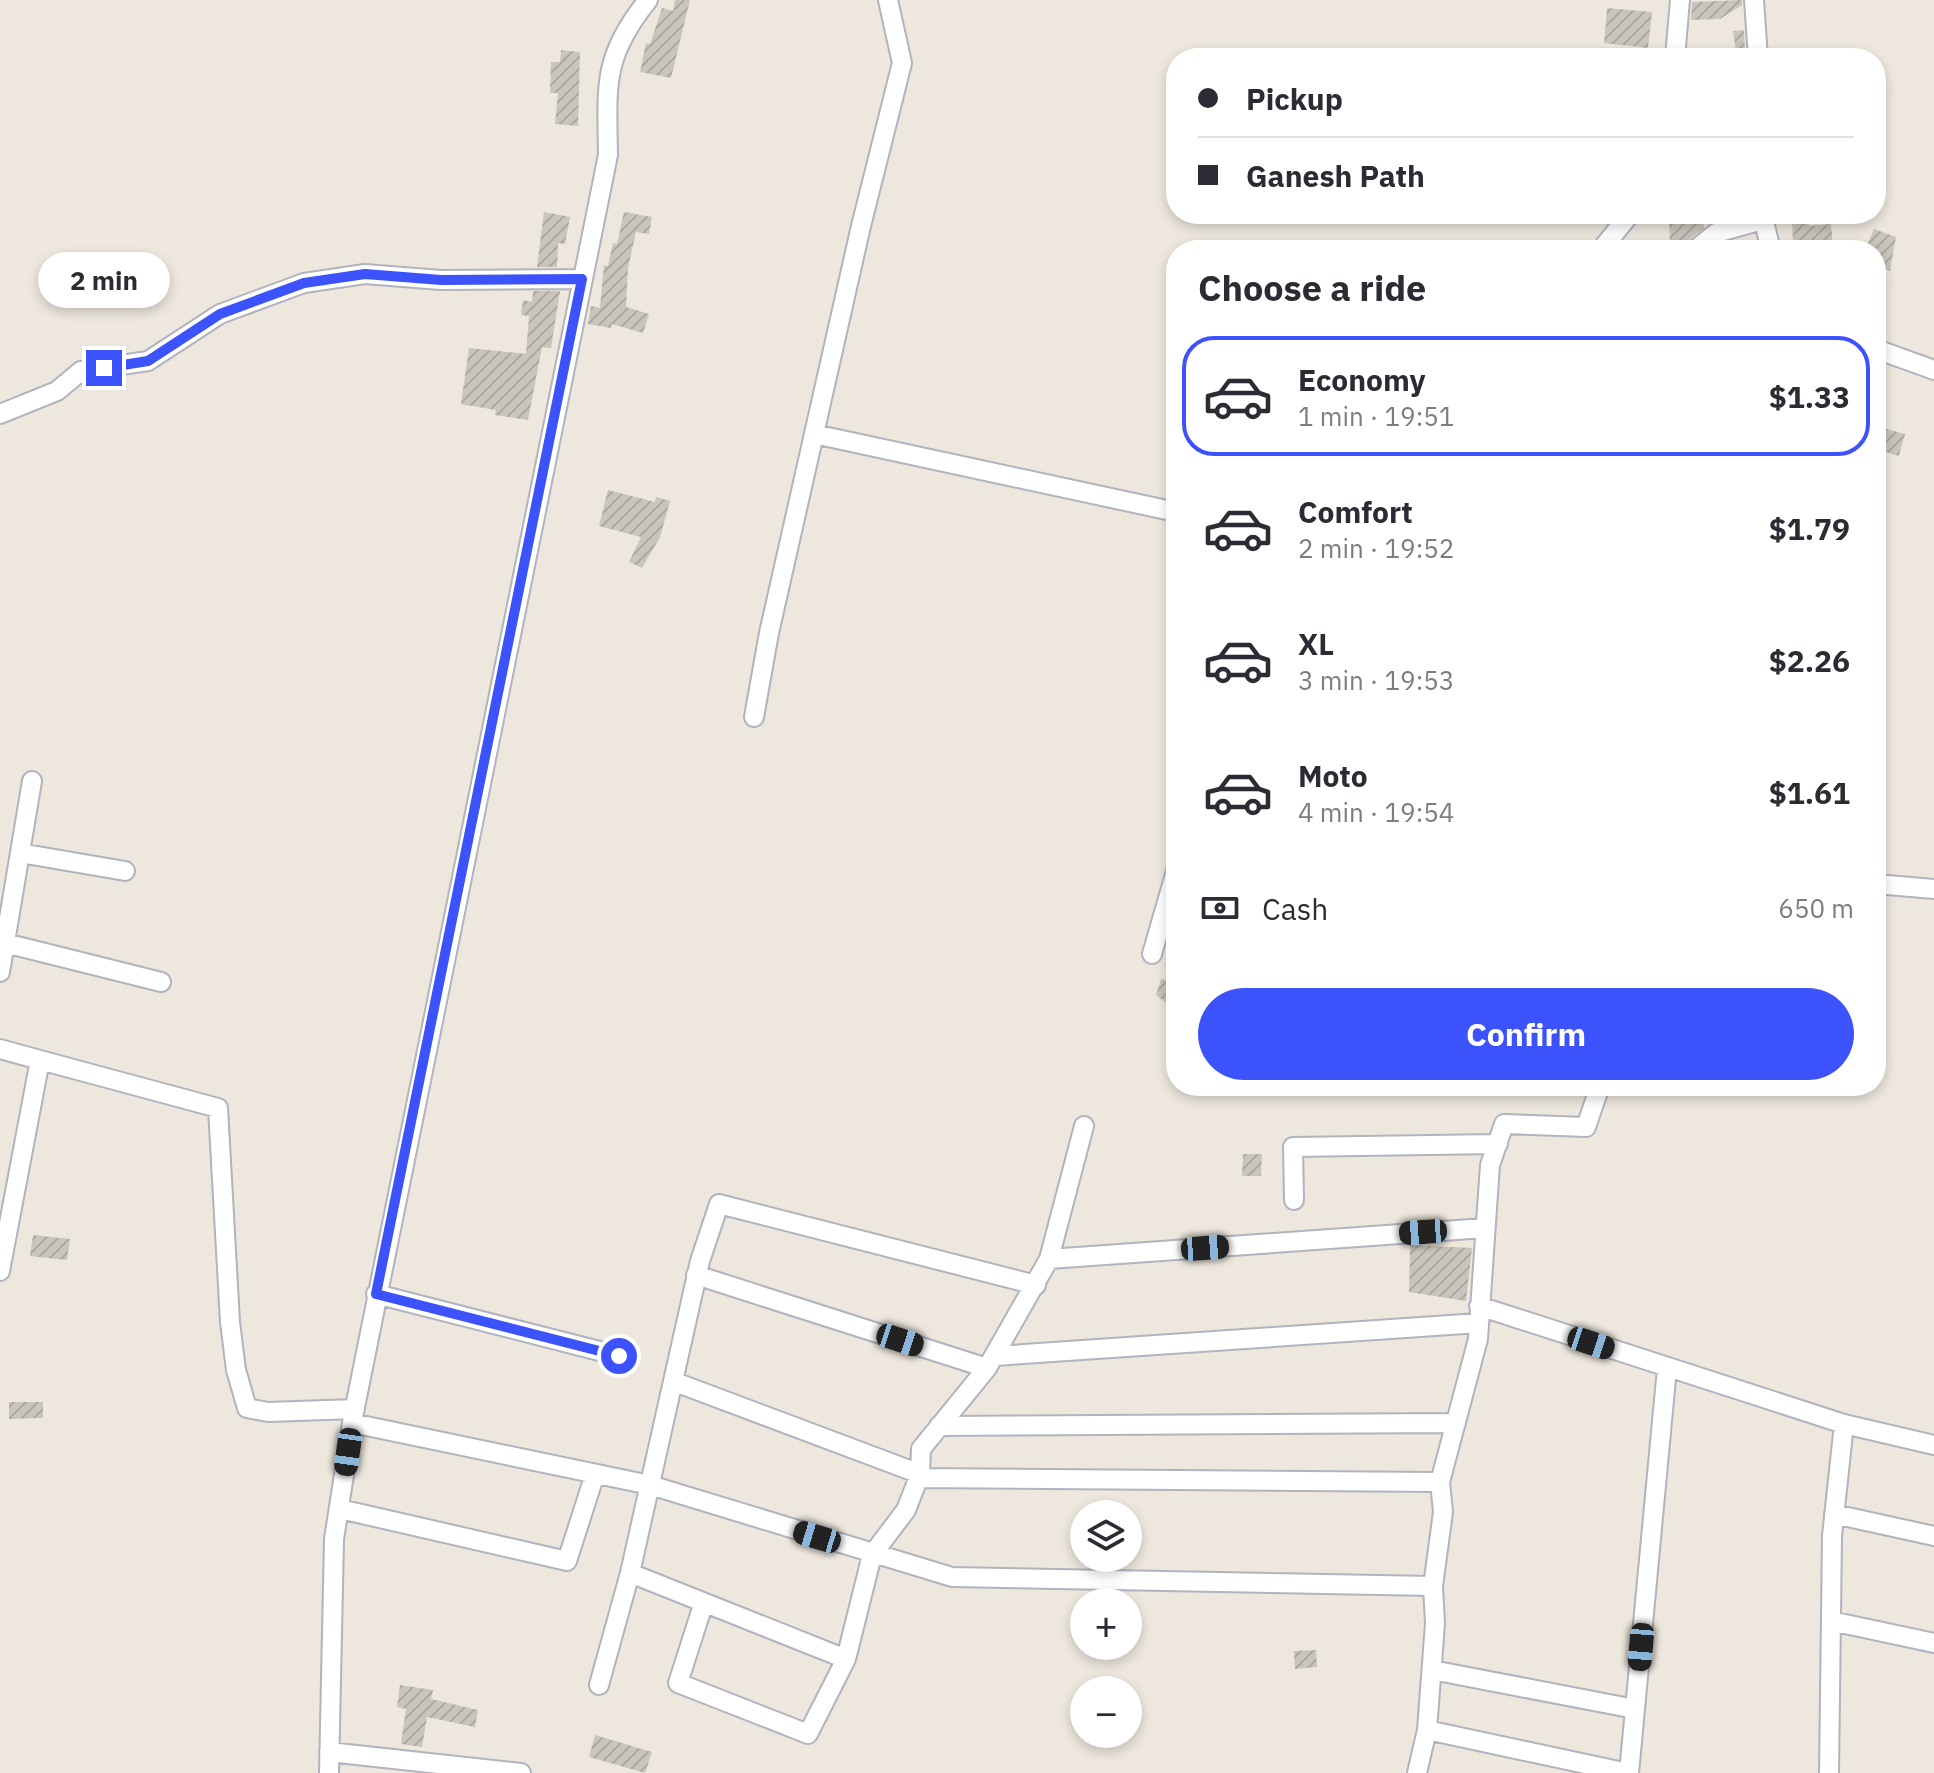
<!DOCTYPE html>
<meta charset="utf-8">
<style>
body{margin:0;font-family:"IBM Plex Sans",sans-serif;background:#f7f7f7;color:#2b2b33;height:100vh;display:flex;flex-direction:column;font-size:30px;white-space:nowrap}
*{box-sizing:border-box;margin:0}
p{font-size:26px;color:#7c7c81}
.icon{flex:none;width:44px;height:44px;fill:none;stroke:currentColor;stroke-width:2;stroke-linecap:round;stroke-linejoin:round}
.map{position:relative;flex:1;overflow:hidden}
.sheet{position:absolute;left:1166px;top:240px;width:720px;height:856px;display:flex;flex-direction:column;background:#fff;border-radius:32px;box-shadow:0 4px 12px #0003}
.sheet>*{flex:none}
.guide{position:absolute;left:1166px;top:48px;width:720px;height:176px;border-radius:32px;box-shadow:0 4px 12px #0003;display:grid;align-content:center;height:176px;padding:0 32px;background:#fff}
.controls{position:absolute;left:1070px;top:1500px;display:grid;gap:16px}
.controls a{display:grid;place-items:center;width:72px;height:72px;border-radius:50%;background:#fff;box-shadow:0 4px 12px #0003;font-size:40px}
.end{position:absolute;width:36px;height:36px;margin:-18px;border:10px solid #3c53fb;background:#fff;box-shadow:0 0 0 4px #fff}
.from{border-radius:50%}
.bubble{position:absolute;height:56px;border-radius:28px;background:#fff;box-shadow:0 4px 12px #0003;font-size:26px;font-weight:800;line-height:56px;text-align:center}
.car{position:absolute;width:24px;height:48px;margin:-24px -12px;border-radius:10px;box-shadow:0 0 6px 2px #0007;background:linear-gradient(#222 24%,#8ab4d8 0 40%,#222 0 76%,#8ab4d8 0 86%,#222 0)}
.guide b{display:flex;align-items:center;gap:28px;height:76px;font-size:30px}
.guide b+b{border-top:2px solid #e1e1e2}
.guide i{width:20px;height:20px;background:#2b2b33}
ul{padding:0;list-style:none}
li{display:flex;align-items:center;gap:24px;height:120px;margin:0 16px 12px;padding:0 16px;border:4px solid transparent;border-radius:32px}
li div{flex:1}
li b{display:block;font-size:30px}
li em{font-style:normal;font-weight:800}
li.on{border-color:#3c53fb}
li>.icon{width:72px;height:72px;stroke-width:1.5}
h2{padding:0 32px;font-size:36px;line-height:96px}
.pay{display:flex;align-items:center;gap:20px;height:88px;padding:0 32px;font-size:30px}
.pay p{margin-inline-start:auto}
.action{display:flex;gap:16px;margin-top:auto;padding:16px 32px}
.action a{flex:1;height:92px;border-radius:48px;background:#3c53fb;color:#fff;font-size:32px;font-weight:800;line-height:92px;text-align:center}
.map>svg:first-child{display:block}
.building{fill:url(#building-hatch)}
.lines{fill:none;stroke-linecap:round;stroke-linejoin:round}
.minor-casing{stroke:#b1b3bf;stroke-width:22}
.minor{stroke:#fff;stroke-width:18}
.route{stroke:#3c53fb;stroke-width:10}
</style>
<div class="map">
<svg width="1934" height="1773" viewBox="0 0 1934 1773">
<defs>
<pattern id="building-hatch" width="6" height="6" patternUnits="userSpaceOnUse" patternTransform="scale(2)"><rect width="6" height="6" fill="#c9c5bc"/><path d="M-1 1l2-2M0 6l6-6M5 7l2-2" fill="none" stroke="#ada9a2"/></pattern>
</defs>
<rect width="100%" height="100%" fill="#ede7dd"/>
<!-- building -->
<path class="building" d="M675,0h15l-19,78 -31,-6 6,-29 4,1 12,-36 11,3z
M1742,0v5l-22,14 -29,1 1,-18z
M1607,8l45,4 -4,36 -44,-5z
M1744,30l1,21 -9,1 -3,-21z
M561,50l19,2 -2,74 -23,-2 3,-31h-8l1,-31h9z
M544,212l26,5 -5,27 -7,-1 -1,24h-20z
M624,212l28,5 -3,17 -13,-2 -8,36 -2,39 23,7 -6,19 -31,-9 -1,4 -23,-4 3,-18 9,2 4,-43 4,1 5,-23 4,1z
M1792,214h17v12l22,-2 2,22 -40,2z
M1703,220l1,8 -18,14 -16,1 -1,-22z
M1874,229l22,8 -6,34 -14,-4v-17h-11z
M533,291h27l-9,57 -9,-1 -14,73 -33,-5 1,-5 -35,-6 8,-56 57,6 3,-38 -8,-1 2,-15 9,2z
M1876,426l29,8 -6,22 -23,-7z
M608,490l47,12 1,-5 14,4 -10,36 -18,31 -13,-6 12,-25 -42,-11z
M1161,979l15,4 -7,22 -13,-10z
M1243,1154h19l-1,22h-19z
M33,1235l37,4 -3,21 -37,-4z
M1410,1245l62,3 -6,53 -57,-9z
M9,1402h34v16l-34,1z
M1316,1650l1,17 -22,2 -1,-18z
M400,1685l33,5 -2,9 47,11 -3,17 -48,-10 -5,30 -21,-3 5,-35 -9,-2z
M595,1735l57,17 -7,21 -56,-16z"/>
<g class="lines">
<defs>
<path id="minor" d="M1754,0l4,58
M1675,58l5,-58
M1762,214l9,36
M1601,250l29,-36
M1695,250l21,-17 46,-13
M1876,349l58,21
M0,414l57,-23 24,-20 67,-10 72,-47 84,-31 61,-9 76,6 141,-1
M814,434l362,78
M754,717l15,-84 92,-407 41,-163 -14,-63
M20,853l105,18
M1876,884l58,5
M5,943l156,39
M1152,954l24,-83
M0,972l32,-191
M0,1049l40,11
M1600,1086l-14,41 -82,-3 -14,41 -12,174 -38,143 3,30 -10,74 2,37 -8,107 201,43
M1294,1200l-1,-53 205,-3
M1049,1259l436,-31
M0,1271l40,-211 178,48 12,214 6,48 11,38 21,4 87,-3
M696,1275l291,93
M376,1294l243,62
M1479,1306l365,118 90,21
M995,1356l484,-33
M675,1382l245,92
M352,1423l298,62 302,92 481,9
M939,1426l517,-3
M918,1478l522,4
M340,1509l227,52 28,-87
M1834,1514l100,22
M703,1605l-25,78 130,51 38,-75 26,-104 34,-45 14,-36 1,-25 66,-81 62,-109 35,-133
M1831,1621l103,22
M846,1659l-216,-86 70,-312 19,-57 317,81
M1432,1670l203,39
M599,1685l31,-112
M329,1752l192,21
M329,1773l5,-234 19,-122 255,-1262c-1,-69 -6,-98 40,-155
M1417,1773l10,-43
M1629,1773l38,-405
M1829,1773l3,-237 12,-112"/>
</defs>
<!-- minor casing -->
<use href="#minor" class="minor-casing"/>
<!-- minor -->
<use href="#minor" class="minor"/>
</g>
<g class="lines">
<!-- route -->
<path class="route" d="M104,368l44,-7 72,-47 84,-31 61,-9 76,6 141,-1 -206,1015 243,62"/>
</g>
</svg>
<div class="controls">
<a><svg class="icon" aria-label="layers" viewBox="0 0 24 24"><path d="M12 4l9 5-9 5-9-5zM3 14l9 5 9-5"/></svg></a>
<a>+</a>
<a>−</a>
</div>
<i class="end from" style="left:619px;top:1356px"></i>
<i class="end" style="left:104px;top:368px"></i>
<div class="bubble" style="left:38px;top:252px;width:132px">2 min</div>
<i class="car" style="left:1423px;top:1232px;rotate:266deg"></i>
<i class="car" style="left:1205px;top:1248px;rotate:86deg"></i>
<i class="car" style="left:900px;top:1340px;rotate:108deg"></i>
<i class="car" style="left:1591px;top:1343px;rotate:108deg"></i>
<i class="car" style="left:348px;top:1452px;rotate:188deg"></i>
<i class="car" style="left:817px;top:1537px;rotate:287deg"></i>
<i class="car" style="left:1641px;top:1647px;rotate:185deg"></i>
<div class="guide">
<b><i class="from"></i>Pickup</b>
<b><i></i>Ganesh Path</b>
</div>
<section class="sheet">
<h2>Choose a ride</h2>
<ul>
<li class="on"><svg class="icon" aria-label="car" viewBox="0 0 24 24"><path d="M5 17H2v-5l4-1 3-4h7l3 4 3 1v5h-3M9 17h6M6 11h13"/><circle cx="7" cy="17" r="2"/><circle cx="17" cy="17" r="2"/></svg><div><b>Economy</b><p>1 min · 19:51</p></div><em>$1.33</em></li>
<li><svg class="icon" aria-label="car" viewBox="0 0 24 24"><path d="M5 17H2v-5l4-1 3-4h7l3 4 3 1v5h-3M9 17h6M6 11h13"/><circle cx="7" cy="17" r="2"/><circle cx="17" cy="17" r="2"/></svg><div><b>Comfort</b><p>2 min · 19:52</p></div><em>$1.79</em></li>
<li><svg class="icon" aria-label="car" viewBox="0 0 24 24"><path d="M5 17H2v-5l4-1 3-4h7l3 4 3 1v5h-3M9 17h6M6 11h13"/><circle cx="7" cy="17" r="2"/><circle cx="17" cy="17" r="2"/></svg><div><b>XL</b><p>3 min · 19:53</p></div><em>$2.26</em></li>
<li><svg class="icon" aria-label="car" viewBox="0 0 24 24"><path d="M5 17H2v-5l4-1 3-4h7l3 4 3 1v5h-3M9 17h6M6 11h13"/><circle cx="7" cy="17" r="2"/><circle cx="17" cy="17" r="2"/></svg><div><b>Moto</b><p>4 min · 19:54</p></div><em>$1.61</em></li>
</ul>
<div class="pay"><svg class="icon" aria-label="cash" viewBox="0 0 24 24"><path d="M3 7h18v10H3z"/><circle cx="12" cy="12" r="2"/></svg>Cash<p>650 m</p></div>
<div class="action"><a>Confirm</a></div>
</section>
</div>
